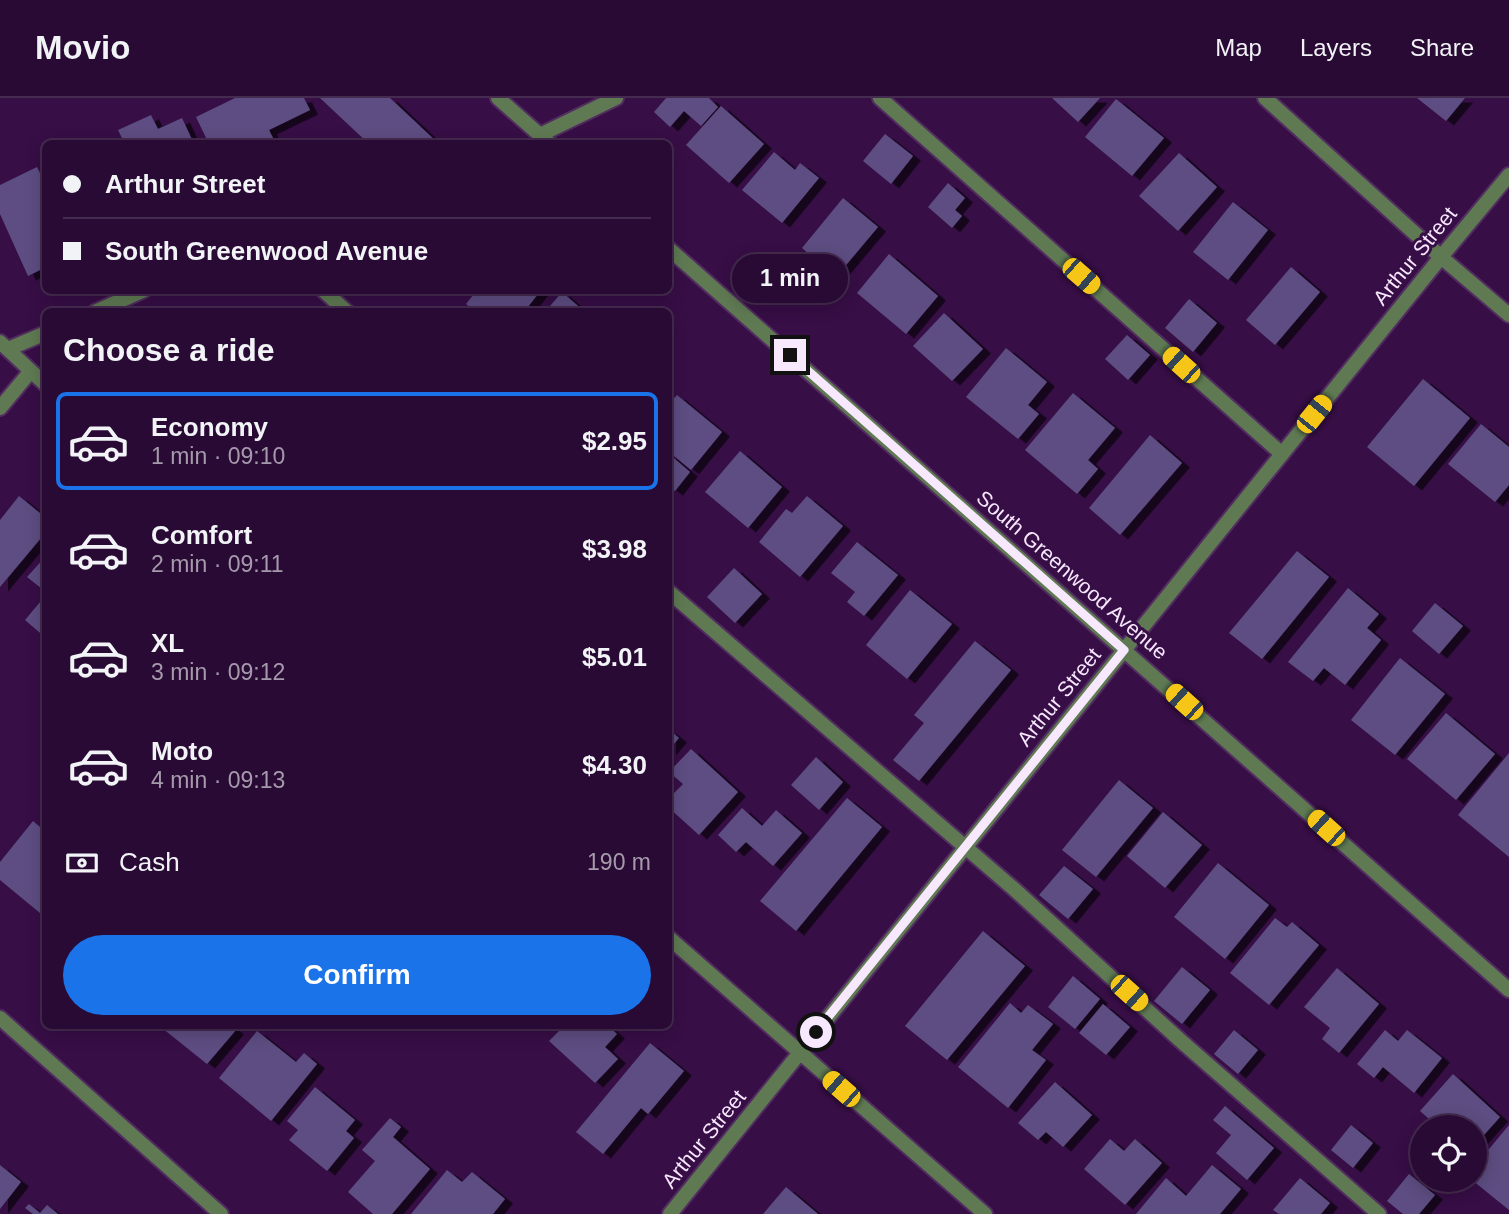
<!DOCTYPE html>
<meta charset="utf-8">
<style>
body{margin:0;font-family:Arial,sans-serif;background:#351840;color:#f1f3f6;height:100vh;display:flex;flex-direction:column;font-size:26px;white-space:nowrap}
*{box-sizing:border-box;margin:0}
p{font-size:23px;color:#a59aac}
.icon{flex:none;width:38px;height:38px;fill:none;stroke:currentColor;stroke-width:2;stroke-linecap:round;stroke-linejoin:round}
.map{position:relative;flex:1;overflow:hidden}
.details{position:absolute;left:42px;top:210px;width:630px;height:721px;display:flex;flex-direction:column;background:#290a34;border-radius:10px;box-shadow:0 4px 18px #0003,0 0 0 2px #452b4f}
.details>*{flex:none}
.guide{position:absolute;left:42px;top:42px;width:630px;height:154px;border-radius:10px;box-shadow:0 4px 18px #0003,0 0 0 2px #452b4f;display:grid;align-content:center;height:154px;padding:0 21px;background:#290a34}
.controls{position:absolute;left:1410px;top:1017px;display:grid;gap:14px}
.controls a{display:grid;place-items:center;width:77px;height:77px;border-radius:50%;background:#290a34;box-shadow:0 4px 18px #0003,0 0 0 2px #452b4f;font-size:35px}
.end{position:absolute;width:32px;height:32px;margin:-16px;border:9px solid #f7e8fd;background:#111;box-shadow:0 0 0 4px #111}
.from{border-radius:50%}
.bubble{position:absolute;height:49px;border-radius:24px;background:#290a34;box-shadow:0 4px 18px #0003,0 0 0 2px #452b4f;font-size:23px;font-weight:600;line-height:49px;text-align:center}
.car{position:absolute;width:21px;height:42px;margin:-21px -10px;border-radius:9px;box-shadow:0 0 5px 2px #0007;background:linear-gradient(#f5c518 24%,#345 0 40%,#f5c518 0 76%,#345 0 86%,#f5c518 0)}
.guide b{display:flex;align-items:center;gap:24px;height:66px;font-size:26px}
.guide b+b{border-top:2px solid #452b4f}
.guide i{width:18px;height:18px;background:#f1f3f6}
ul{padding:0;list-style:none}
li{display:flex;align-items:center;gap:21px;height:98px;margin:0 14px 10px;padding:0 7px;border:4px solid transparent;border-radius:10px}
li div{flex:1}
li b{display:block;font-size:26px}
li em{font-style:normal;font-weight:600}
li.on{border-color:#1a73e8}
li>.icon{width:63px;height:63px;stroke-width:1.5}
h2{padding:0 21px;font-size:32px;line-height:84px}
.pay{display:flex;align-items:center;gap:18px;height:77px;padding:0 21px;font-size:26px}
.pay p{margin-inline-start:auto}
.button{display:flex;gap:14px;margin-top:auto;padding:14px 21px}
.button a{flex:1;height:80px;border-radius:42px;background:#1a73e8;color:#fff;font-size:28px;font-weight:600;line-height:80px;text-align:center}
header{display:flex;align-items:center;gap:42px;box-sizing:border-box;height:98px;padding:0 35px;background:#290a34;border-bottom:2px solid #452b4f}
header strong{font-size:33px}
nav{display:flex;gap:38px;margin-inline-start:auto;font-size:24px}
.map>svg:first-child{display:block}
.building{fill:#5d4e82;filter:url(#shadow)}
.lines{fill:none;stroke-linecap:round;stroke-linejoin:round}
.service-casing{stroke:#522d60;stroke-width:18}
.minor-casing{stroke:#522d60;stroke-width:18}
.service{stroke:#5f7a53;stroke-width:14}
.minor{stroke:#5f7a53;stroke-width:14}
.route{stroke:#f7e8fd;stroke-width:9}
.labels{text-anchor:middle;stroke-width:6;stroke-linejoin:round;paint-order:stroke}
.street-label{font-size:21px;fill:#f7e8fd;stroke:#370e46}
</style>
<header>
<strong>Movio</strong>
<nav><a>Map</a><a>Layers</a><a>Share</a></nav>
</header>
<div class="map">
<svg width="1509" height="1116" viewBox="0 0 1509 1116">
<defs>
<filter id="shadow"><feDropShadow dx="8" dy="4.5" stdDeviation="0" flood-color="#0009"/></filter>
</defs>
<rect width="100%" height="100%" fill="#370e46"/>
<!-- building -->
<path class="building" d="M235,0h69l6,12 -41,20 7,14h-67l-13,-27z
M320,0h70l49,46h-70z
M666,0h43l9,9 -17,19 -17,-15 -14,16 -16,-15z
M1052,0h48l-22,24z
M1417,0h48l-19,23z
M1116,1l48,39 -32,38 -47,-39z
M721,8l43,38 -35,39 -43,-38z
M151,17l7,14 24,-11 12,26h-69l-7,-14z
M885,36l28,22 -22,28 -28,-23z
M774,54l21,18 5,-7 19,15 -37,45 -40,-33z
M1179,55l38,34 -39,44 -39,-35z
M37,69l9,18v82l-18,9 -28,-62v-29z
M948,85l17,15 -10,12 7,6 -10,12 -24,-21z
M843,100l35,29 -42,50 -34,-29z
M1233,104l35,28 -40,50 -35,-28z
M889,156l49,42 -32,38 -49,-41z
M1291,169l29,25 -45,53 -29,-25z
M477,192h64l-17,22h-13l-6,-6 -4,6h-26l-9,-8z
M562,194l23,20h-40z
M1189,201l28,24 -24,29 -28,-24z
M944,215l39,36 -31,32 -39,-35z
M1127,237l23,20 -22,25 -23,-21z
M1006,250l41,34 -19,23 11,9 -21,25 -52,-42z
M1423,281l47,39 -56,68 -47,-39z
M1073,295l42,35 -27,32 10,9 -21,25 -52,-44z
M677,297l45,37 -31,38 -23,-19v-46z
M1481,326l28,23v38l-14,17 -47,-38z
M1150,337l32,28 -62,72 -31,-27z
M740,353l42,36 -34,41 -43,-36z
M668,355l22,19 -15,19 -7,-5z
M19,398l27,22v14l-46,55v-67z
M807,398l36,30 -43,51 -41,-35 27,-33 6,4z
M857,444l41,33 -34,41 -17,-14 8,-10 -24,-19z
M1297,453l32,26 -67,82 -33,-26z
M46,458v36l-19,-15z
M734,470l28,26 -27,29 -28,-26z
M1348,490l31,26 -12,14 14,12 -36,45 -21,-17 -11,13 -25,-19z
M910,492l42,34 -45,55 -41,-34z
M46,497v43l-21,-18z
M1435,505l28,23 -24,28 -27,-23z
M975,543l36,29 -92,111 -26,-21 31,-37 -10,-8z
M1400,560l45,36 -50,61 -44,-35z
M1446,615l49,41 -39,46 -49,-41z
M668,631l11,9 -11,13z
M691,651l47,43 -39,43 -31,-28v-8l15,-15 -14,-12z
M1509,655v104l-51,-42z
M816,659l27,25 -24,28 -28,-25z
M1119,682l34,28 -57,69 -34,-27z
M847,700l35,29 -86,104 -36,-30z
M742,710l20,18 14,-16 26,23 -29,33 -27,-24 -10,10 -18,-17z
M1163,714l39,33 -37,43 -38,-32z
M33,723l13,11v75l-6,6 -40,-33v-18z
M1218,765l51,42 -44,54 -51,-42z
M1064,768l29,23 -25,30 -29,-24z
M1275,820l12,9 5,-5 27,23 -50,60 -39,-32z
M983,833l42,35 -78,94 -42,-34z
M1182,869l28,23 -28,34 -28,-23z
M1337,870l42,36 -40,49 -17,-14 8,-11 -26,-21z
M1073,878l27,23 -25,30 -27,-22z
M1010,905l11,10 7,-8 25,19 -21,26 14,10 -38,48 -50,-41z
M1103,906l27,23 -24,28 -27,-22z
M164,928h67l5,4 -29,34 -45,-36z
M564,928h44l9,8 -12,13 13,12 -23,24 -46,-42z
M1234,932l24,20 -20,24 -24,-20z
M1385,932l13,11 9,-11 35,28 -28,35 -31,-26 -9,11 -17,-14z
M257,933l39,31 8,-9 13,11 -46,57 -52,-43z
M650,945l34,28 -36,43 -7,-6 -38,46 -27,-22z
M1453,976l47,43 -25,28v-18h-37l-18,-16z
M1055,984l37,33 -29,32 -17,-15 -8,8 -20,-17z
M315,989l40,33 -9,11 8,7 -27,33 -38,-31 9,-10 -11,-9z
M1225,1008l49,42 -27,32 -31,-27 15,-18 -18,-15z
M390,1020l11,9 -8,10 37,32 -38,45h-19l-25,-22 27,-31 -13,-11z
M1351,1027l22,18 -20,25 -22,-18z
M1509,1027v85l-37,-30h3v-14z
M1110,1041l14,12 11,-12 27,24 -37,42 -41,-36z
M0,1067l21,17 -21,27z
M1212,1067l29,24 -21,25h-84l30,-36 20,18z
M447,1072l15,12 10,-10 33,27 -12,15h-82z
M1409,1076l26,21 -16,19h-16l-16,-13z
M1300,1080l30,25 -9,11h-42l-6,-4z
M786,1089l32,27h-55z
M29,1106l11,9 7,-8 11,9h-25l-8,-6z"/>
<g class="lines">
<defs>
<path id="service" d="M880,0l402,356
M540,37l76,-37
M323,192l24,22
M95,214l49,-22
M8,251l38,-16
M668,493l346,298 167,152 198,173"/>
<path id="minor" d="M498,0l52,46
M1265,0l176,159 68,58
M668,150l841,742
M0,244l46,43
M0,310l30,-36
M668,839l317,277
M0,920l221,196
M670,1116l612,-760 159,-197 68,-82"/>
</defs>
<!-- service casing -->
<use href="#service" class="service-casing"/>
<!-- minor casing -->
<use href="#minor" class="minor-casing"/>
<!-- service -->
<use href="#service" class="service"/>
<!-- minor -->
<use href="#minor" class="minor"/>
</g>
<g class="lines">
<!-- route -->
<path class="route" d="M790,257l334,295 -308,382"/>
</g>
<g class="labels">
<!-- street labels -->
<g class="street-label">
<text transform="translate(1415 158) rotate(-51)" y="7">Arthur Street</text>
<text transform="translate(1072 477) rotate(41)" y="7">South Greenwood Avenue</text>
<text transform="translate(1059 599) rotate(-51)" y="7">Arthur Street</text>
<text transform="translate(704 1041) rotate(-51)" y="7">Arthur Street</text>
</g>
</g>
</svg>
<div class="controls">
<a><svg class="icon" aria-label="locate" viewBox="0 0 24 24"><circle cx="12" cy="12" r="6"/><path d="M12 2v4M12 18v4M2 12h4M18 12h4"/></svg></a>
</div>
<i class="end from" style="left:816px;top:934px"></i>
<i class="end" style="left:790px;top:257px"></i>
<div class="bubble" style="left:732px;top:156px;width:116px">1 min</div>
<i class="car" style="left:1081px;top:178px;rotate:131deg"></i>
<i class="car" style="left:1181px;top:267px;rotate:312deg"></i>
<i class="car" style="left:1314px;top:316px;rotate:39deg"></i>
<i class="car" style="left:1184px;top:604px;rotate:312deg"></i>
<i class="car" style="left:1326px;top:730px;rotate:312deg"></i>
<i class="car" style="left:1129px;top:895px;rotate:132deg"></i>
<i class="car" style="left:841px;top:991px;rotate:311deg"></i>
<div class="guide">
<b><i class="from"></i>Arthur Street</b>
<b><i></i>South Greenwood Avenue</b>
</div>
<section class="details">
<h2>Choose a ride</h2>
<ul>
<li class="on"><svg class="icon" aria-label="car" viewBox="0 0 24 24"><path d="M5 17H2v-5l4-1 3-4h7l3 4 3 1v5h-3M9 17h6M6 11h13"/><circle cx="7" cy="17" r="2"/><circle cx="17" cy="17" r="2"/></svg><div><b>Economy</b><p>1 min · 09:10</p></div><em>$2.95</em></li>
<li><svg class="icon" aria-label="car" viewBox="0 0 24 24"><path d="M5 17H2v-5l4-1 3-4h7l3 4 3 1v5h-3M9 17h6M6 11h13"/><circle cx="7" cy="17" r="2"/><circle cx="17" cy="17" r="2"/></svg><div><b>Comfort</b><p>2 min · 09:11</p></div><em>$3.98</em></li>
<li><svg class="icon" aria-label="car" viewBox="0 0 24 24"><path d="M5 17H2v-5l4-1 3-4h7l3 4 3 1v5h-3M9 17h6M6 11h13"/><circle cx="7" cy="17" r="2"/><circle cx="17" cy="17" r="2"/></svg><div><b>XL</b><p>3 min · 09:12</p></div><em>$5.01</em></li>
<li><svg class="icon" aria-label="car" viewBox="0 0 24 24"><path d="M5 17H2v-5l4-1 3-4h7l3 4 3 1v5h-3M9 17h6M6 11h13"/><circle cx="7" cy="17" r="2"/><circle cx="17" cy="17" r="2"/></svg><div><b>Moto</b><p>4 min · 09:13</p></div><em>$4.30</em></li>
</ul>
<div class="pay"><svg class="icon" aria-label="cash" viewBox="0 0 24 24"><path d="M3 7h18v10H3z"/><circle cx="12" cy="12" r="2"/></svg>Cash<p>190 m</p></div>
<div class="button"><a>Confirm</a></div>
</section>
</div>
